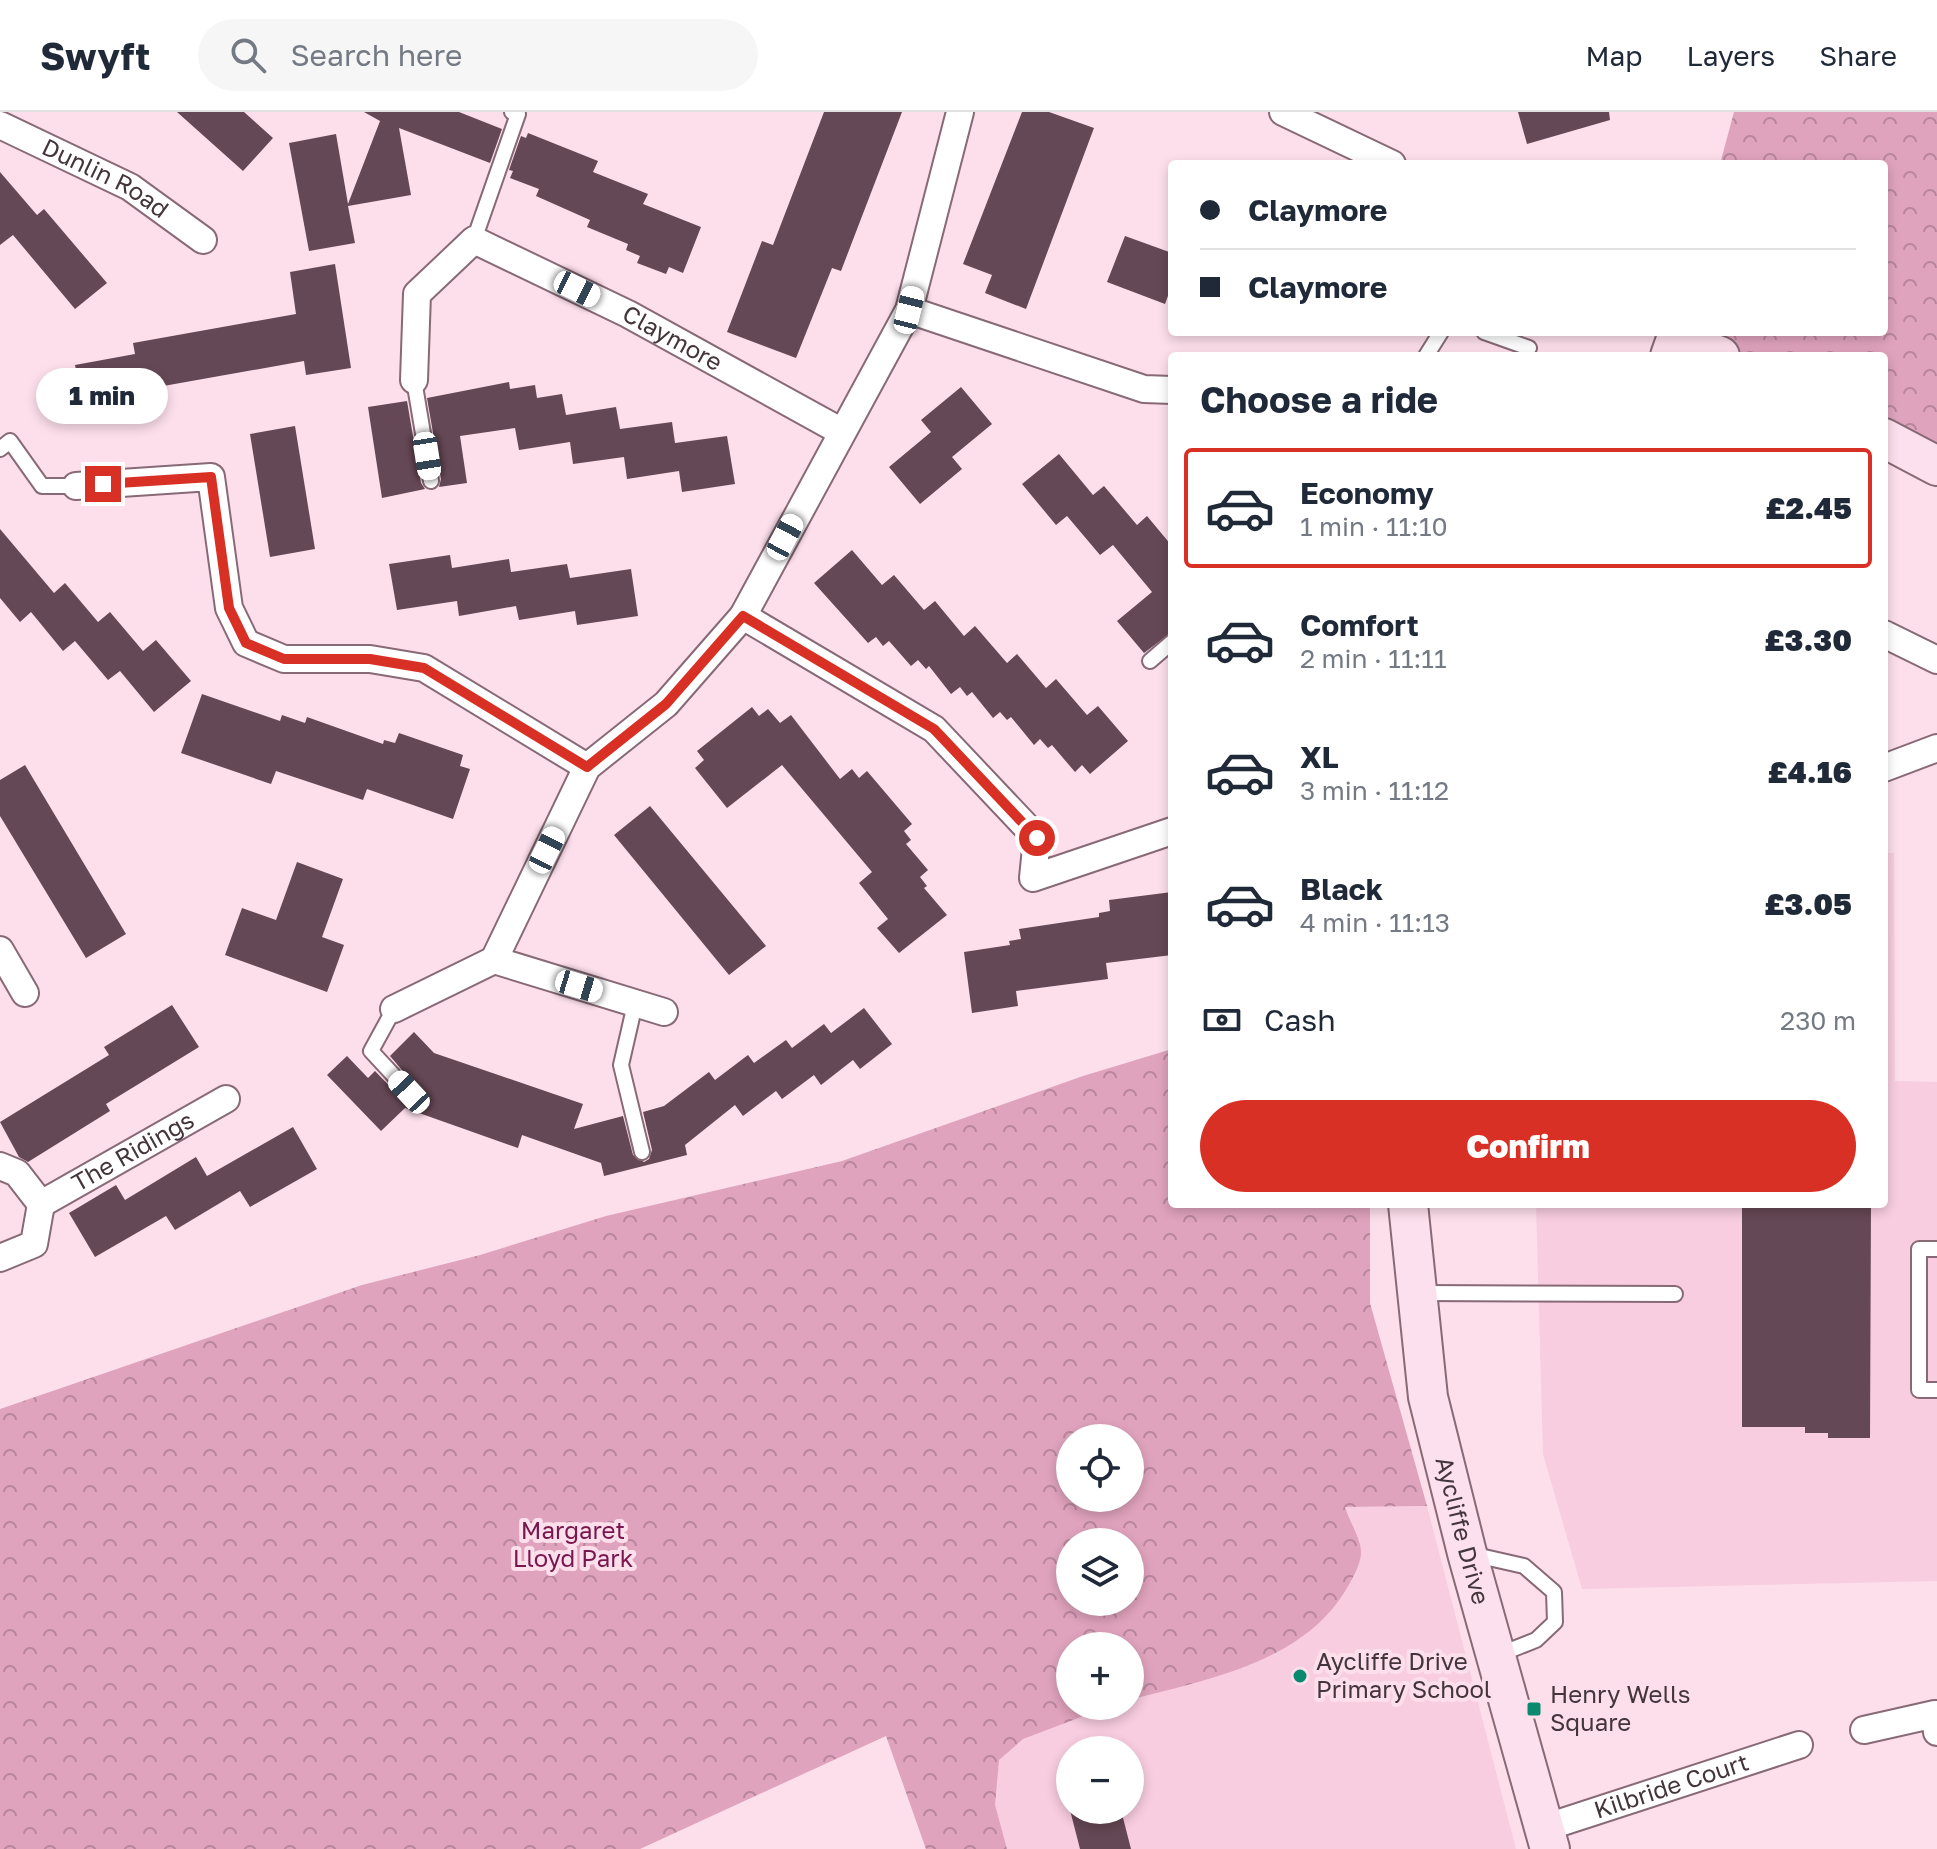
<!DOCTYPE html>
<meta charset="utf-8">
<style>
body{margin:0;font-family:"Golos Text",sans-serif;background:#f6f6f7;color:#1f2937;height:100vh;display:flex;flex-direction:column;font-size:30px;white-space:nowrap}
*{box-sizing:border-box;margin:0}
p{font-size:26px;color:#747a83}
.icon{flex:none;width:44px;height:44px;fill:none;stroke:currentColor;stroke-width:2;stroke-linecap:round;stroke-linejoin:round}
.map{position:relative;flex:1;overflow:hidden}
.drawer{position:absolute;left:1168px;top:240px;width:720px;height:856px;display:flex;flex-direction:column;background:#fff;border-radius:8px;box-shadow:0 4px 12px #0003}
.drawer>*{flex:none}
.top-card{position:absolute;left:1168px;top:48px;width:720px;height:176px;border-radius:8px;box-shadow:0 4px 12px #0003;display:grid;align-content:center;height:176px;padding:0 32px;background:#fff}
.fabs{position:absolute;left:1056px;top:1312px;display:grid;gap:16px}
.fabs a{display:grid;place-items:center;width:88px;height:88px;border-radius:50%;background:#fff;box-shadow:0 4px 12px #0003;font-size:40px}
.end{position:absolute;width:36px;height:36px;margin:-18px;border:10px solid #d93025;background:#fff;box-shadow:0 0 0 4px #fff}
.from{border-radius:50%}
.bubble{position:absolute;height:56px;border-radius:28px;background:#fff;box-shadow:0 4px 12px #0003;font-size:26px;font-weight:800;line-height:56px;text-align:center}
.car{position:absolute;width:24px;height:48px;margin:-24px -12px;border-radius:10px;box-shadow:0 0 6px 2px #0007;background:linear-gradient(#fff 24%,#345 0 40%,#fff 0 76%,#345 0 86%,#fff 0)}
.top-card b{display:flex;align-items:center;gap:28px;height:76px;font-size:30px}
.top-card b+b{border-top:2px solid #e0e1e3}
.top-card i{width:20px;height:20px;background:#1f2937}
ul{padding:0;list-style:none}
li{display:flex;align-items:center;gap:24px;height:120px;margin:0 16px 12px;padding:0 16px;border:4px solid transparent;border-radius:8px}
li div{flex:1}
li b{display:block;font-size:30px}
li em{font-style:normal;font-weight:800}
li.on{border-color:#d93025}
li>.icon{width:72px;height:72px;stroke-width:1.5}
h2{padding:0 32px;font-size:36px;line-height:96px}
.pay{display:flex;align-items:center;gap:20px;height:88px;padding:0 32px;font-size:30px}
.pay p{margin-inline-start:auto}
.action{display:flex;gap:16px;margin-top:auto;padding:16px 32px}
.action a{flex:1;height:92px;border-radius:48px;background:#d93025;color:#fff;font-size:32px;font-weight:800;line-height:92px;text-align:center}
header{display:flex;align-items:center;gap:48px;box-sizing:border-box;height:112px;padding:0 40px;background:#fff;border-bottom:2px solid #e0e1e3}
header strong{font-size:38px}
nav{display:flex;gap:44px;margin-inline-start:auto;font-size:28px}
.search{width:560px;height:72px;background:#f6f6f7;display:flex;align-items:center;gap:20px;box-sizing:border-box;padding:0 28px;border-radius:44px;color:#747a83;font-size:30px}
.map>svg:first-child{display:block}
.built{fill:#f8cddf;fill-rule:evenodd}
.forest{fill:url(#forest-crowns);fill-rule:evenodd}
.building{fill:#654855}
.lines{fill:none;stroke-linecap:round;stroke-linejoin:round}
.lane-casing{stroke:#886976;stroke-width:18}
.street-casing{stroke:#886976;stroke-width:30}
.secondary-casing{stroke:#886976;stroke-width:42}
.lane{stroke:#fff;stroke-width:14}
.street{stroke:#fff;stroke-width:26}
.secondary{stroke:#fde0ed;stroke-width:38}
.route{stroke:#d93025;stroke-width:10}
.poi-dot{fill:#09896d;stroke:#fcdfeb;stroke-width:3}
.labels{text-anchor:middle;stroke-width:8;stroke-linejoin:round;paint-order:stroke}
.street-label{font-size:24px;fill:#43353b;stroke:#fcdfeb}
.park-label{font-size:24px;fill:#78174e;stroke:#fcdfeb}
.poi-label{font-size:24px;fill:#43353b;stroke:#fcdfeb;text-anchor:start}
</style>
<header>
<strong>Swyft</strong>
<div class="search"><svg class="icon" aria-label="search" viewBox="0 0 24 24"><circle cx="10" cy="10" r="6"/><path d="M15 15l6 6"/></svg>Search here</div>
<nav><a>Map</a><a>Layers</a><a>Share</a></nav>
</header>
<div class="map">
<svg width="1937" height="1737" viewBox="0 0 1937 1737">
<defs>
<pattern id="forest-crowns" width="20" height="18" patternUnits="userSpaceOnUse" patternTransform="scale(2)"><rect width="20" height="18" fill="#e0a3bd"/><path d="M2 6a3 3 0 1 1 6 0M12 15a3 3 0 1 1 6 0" fill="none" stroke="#b7869b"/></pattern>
</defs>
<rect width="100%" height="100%" fill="#fcdfeb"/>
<!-- built -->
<path class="built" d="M1884,741h10l1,228 42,1v499l-355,8 -39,-135 -7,-250h348z
M1427,1394l89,343h-590l-40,-114 459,-228zM1070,1534h60v60h-60zM1070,1638h60v60h-60z"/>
<!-- forest -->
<path class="forest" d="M1734,0h203v354l-53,-28v-82h-164l-42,-24h206v-168h-164z
M1172,937v155h198v99l57,203 -82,1c4,14 17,33 16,47 -1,11 -8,24 -14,34 -44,75 -139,91 -217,112v-54h-60v60h40l-87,33 -24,21 -4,45 12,44h-81l-40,-113 -246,113h-640v-440l362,-124 118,-30 126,-39 236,-55 241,-85zM1130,1326v60h-60v-60zM1130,1430v60h-60v-60z"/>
<!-- building -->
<path class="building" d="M177,0h67l29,26 -30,33z
M364,0h95l43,17 -12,34 -91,-35 12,67 -63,11 7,37 -46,8 -20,-108 47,-9 12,70 32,-83z
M824,0h78l-61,159 -9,-3 -36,90 -69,-26 35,-91 11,4z
M1022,0h27l45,16 -68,181 -41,-16 7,-18 -29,-11z
M1518,0h91l1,8 -83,24z
M528,21l70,28 -5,11 55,22 -5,10 58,23 -18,46 -14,-6 -3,7 -29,-11 3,-7 -14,-6 2,-6 -41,-17 3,-7 -54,-24 3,-7 -29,-11 3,-7 -4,-1 12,-34 5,2z
M0,60l37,43 7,-6 63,74 -32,26 -62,-74 -13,10z
M1125,124l47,17v32l-7,19 -58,-22z
M335,152l16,104 -45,7 -2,-14 -163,29 2,10 -59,11 -9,-46 60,-11 -2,-11 163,-29 -6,-42z
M509,270l1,7 25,-4 2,13 25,-4 4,21 50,-8 4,22 52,-7 3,21 52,-7 8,48 -53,8 -3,-21 -52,8 -3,-22 -51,7 -3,-22 -51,8 -4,-22 -55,8 7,47 -28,4 2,-8 -14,-81z
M961,275l31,37 -40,33 10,12 -42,35 -31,-37 42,-35 -10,-12z
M407,289l14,82 4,6 -43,9 -14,-91z
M295,314l20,123 -45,8 -20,-123z
M1059,342l34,41 11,-9 33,39 10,-9 25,30v86l-28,21 -27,-32 35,-29 -39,-47 -13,10 -33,-39 -11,9 -34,-41z
M0,417l54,64 11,-10 33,39 12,-10 33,39 13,-11 35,41 -37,31 -34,-41 -12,9 -33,-39 -12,10 -32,-39 -11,10 -20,-24z
M852,438l30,35 12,-10 30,35 11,-9 29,35 11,-10 32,37 10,-9 29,34 10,-9 31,36 11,-9 30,35 -38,33 -8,-9 -7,7 -23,-27 -4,3 -8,-9 -6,6 -23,-28 -4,3 -7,-8 -7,6 -21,-26 -5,4 -7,-9 -9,7 -22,-28 -3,3 -8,-9 -7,6 -22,-25 -6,5 -7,-9 -8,6 -54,-60z
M450,443l2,13 57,-9 2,13 56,-8 3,14 61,-9 7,47 -61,9 -2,-14 -56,9 -3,-14 -57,10 -2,-15 -60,9 -8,-46z
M202,582l78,27 2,-6 23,8 2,-6 76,27 1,-4 11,3 4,-10 64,22 -3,11 10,3 -17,50 -86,-30 -4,11 -87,-29 -5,13 -90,-31z
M752,595l7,9 9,-7 12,14 11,-8 49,64 12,-10 7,9 8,-7 45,53 -8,7 7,9 -5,4 22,26 -8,7 7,9 -3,2 23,27 -48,38 -22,-25 11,-9 -29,-36 13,-11 -90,-107 -55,43 -32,-40 9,-8 -7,-9z
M25,653l101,169 -40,24 -86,-142v-36z
M650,694l116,140 -37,29 -115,-140z
M297,750l46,17 -21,58 22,8 -17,47 -102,-37 17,-47 34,12z
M1172,780v63l-66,8 2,16 -92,12 2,15 -46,7 -8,-61 46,-7 -1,-4 12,-2 -2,-10 80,-12v-4l11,-2 -1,-11z
M172,893l27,42 -93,57 4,7 -82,51 -9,-5 -19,-35 109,-67 -5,-8z
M864,896l28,36 -32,25 -7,-9 -32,25 -7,-10 -32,24 -6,-8 -33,25 -8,-11 -50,40 2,10 -83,21 -3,-13 -79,-28 -4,13 -113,-40 -24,23 -54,-56 20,-19 21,22 7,-7 27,28 10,2 6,-5v-7l-28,-33 24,-24 20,21 149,51 -9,25 49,-13 10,39 11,7 5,-3 3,-9 -9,-38 21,-6 45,-34 6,8 33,-25 6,8 32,-23 6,8 32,-24 7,9z
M293,1015l24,42 -67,38 -10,-16 -65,39 -9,-14 -71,41 -26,-44 47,-28 9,15 71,-43 11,19z
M1742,1092h129l-1,234h-42v-5h-23v-6h-63z
M1070,1698h51l10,39h-51z"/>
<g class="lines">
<defs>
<path id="lane" d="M474,128l44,-126 -6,-2
M1484,220l45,16
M1426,244l15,-24
M414,268l17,101
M0,337l10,-8 32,45h34
M1150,549l22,-19
M635,892l-14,61 21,87
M394,897l-23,42 38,41
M1937,1137h-18v141h18
M1419,1181l256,1
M1471,1442l53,12 30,26 1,30 -19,18 -38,15"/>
<g id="street">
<path d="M1283,0l109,52"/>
<path id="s1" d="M0,13l130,62 73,53"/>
<path d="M909,198l235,79 28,1"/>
<path id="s2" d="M414,268l3,-86 57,-54 154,74 214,118"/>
<path d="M76,374l135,-9 18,131 17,35 38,16h86l54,9 163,99"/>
<path d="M743,504l191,113 103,109 -4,40 139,-47"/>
<path d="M1884,522l53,26"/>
<path d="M1884,656l53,-20"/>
<path d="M0,838l25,43"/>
<path d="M494,848l93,-193 79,-63 77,-88 166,-306 51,-198"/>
<path d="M394,897l100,-49 170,52"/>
<path d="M0,1054l17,7 24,31 -7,40 -34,14"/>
<path id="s3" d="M41,1092l185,-105"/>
<path d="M1864,1618l71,-16 2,18"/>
<path id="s4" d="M1544,1716l255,-83"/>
</g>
<g id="secondary">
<path d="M1670,244l6,-17 44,17"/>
<path d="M1884,326l53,28"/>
<path id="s5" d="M1408,1092l20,193 39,156 83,296"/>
</g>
</defs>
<!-- lane casing -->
<use href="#lane" class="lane-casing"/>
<!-- street casing -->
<use href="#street" class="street-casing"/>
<!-- secondary casing -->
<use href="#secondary" class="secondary-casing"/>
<!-- lane -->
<use href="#lane" class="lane"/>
<!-- street -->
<use href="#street" class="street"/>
<!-- secondary -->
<use href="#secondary" class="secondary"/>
</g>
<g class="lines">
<!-- route -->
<path class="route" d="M103,372l108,-7 18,131 17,35 38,16h86l54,9 163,99 79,-63 77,-88 191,113 103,109"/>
</g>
<!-- markers -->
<g class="poi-dot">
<circle cx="1300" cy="1564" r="8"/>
<rect x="1526" y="1589" width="16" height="16" rx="4"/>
</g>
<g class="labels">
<!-- street labels -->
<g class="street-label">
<text dy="8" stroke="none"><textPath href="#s1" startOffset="118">Dunlin Road</textPath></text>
<text dy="8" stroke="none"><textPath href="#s2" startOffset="386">Claymore</textPath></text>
<text dy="8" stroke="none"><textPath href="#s3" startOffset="106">The Ridings</textPath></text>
<text dy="8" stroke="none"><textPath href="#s5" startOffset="332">Aycliffe Drive</textPath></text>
<text dy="8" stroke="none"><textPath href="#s4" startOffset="134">Kilbride Court</textPath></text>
</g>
<!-- park labels -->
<g class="park-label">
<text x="573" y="1427">Margaret<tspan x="573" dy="28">Lloyd Park</tspan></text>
</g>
<!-- poi labels -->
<g class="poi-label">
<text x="1316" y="1558">Aycliffe Drive<tspan x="1316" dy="28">Primary School</tspan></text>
<text x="1550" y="1591">Henry Wells<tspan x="1550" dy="28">Square</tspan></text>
</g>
</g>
</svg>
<div class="fabs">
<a><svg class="icon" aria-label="locate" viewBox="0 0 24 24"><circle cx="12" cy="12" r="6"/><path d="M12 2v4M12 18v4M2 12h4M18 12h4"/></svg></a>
<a><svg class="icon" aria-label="layers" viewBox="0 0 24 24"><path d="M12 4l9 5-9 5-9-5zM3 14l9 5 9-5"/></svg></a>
<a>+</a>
<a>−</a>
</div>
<i class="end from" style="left:1037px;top:726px"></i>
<i class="end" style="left:103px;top:372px"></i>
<div class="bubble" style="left:36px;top:256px;width:132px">1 min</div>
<i class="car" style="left:577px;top:177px;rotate:116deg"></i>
<i class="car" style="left:909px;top:198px;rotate:14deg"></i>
<i class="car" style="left:427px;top:344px;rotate:171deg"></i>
<i class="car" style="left:785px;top:425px;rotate:28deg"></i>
<i class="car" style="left:547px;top:738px;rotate:26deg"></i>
<i class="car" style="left:579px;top:874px;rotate:107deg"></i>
<i class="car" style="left:409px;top:980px;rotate:317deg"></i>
<div class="top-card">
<b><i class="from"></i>Claymore</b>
<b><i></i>Claymore</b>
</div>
<section class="drawer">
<h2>Choose a ride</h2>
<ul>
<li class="on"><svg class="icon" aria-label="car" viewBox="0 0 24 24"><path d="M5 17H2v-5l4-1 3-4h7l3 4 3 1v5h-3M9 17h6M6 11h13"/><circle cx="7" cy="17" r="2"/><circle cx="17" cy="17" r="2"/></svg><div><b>Economy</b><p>1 min · 11:10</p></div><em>£2.45</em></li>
<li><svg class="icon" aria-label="car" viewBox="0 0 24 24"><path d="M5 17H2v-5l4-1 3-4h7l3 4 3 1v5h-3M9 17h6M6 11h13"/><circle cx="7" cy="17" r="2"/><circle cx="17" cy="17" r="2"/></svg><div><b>Comfort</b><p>2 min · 11:11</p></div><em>£3.30</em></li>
<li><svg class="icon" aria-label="car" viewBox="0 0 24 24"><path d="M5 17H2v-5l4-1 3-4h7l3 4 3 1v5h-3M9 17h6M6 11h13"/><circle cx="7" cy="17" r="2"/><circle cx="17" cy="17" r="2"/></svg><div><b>XL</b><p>3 min · 11:12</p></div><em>£4.16</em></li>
<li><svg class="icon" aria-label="car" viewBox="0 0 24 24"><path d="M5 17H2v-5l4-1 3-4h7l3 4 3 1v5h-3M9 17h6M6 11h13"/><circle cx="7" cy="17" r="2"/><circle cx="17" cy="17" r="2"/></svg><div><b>Black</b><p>4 min · 11:13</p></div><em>£3.05</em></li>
</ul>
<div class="pay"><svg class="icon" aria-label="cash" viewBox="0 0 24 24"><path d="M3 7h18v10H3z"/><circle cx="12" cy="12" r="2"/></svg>Cash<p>230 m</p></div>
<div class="action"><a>Confirm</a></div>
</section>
</div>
